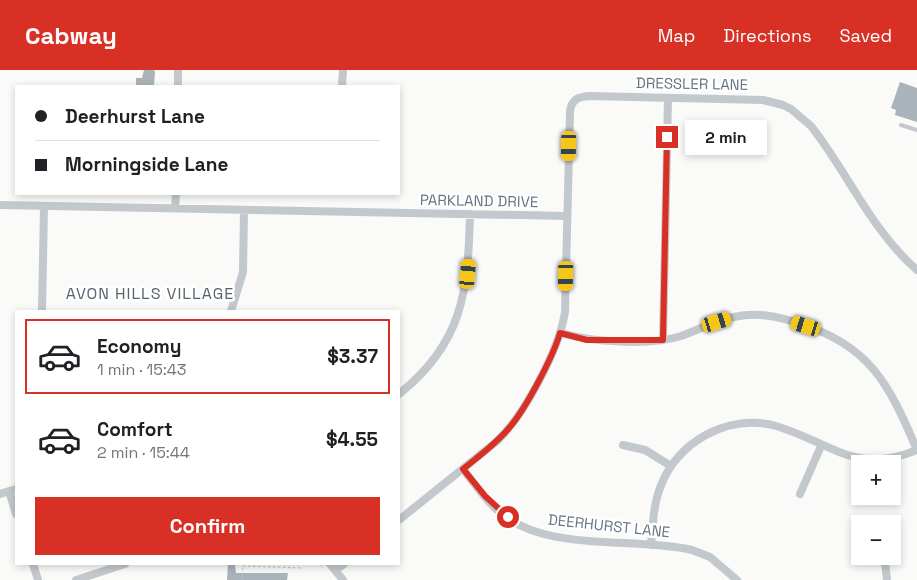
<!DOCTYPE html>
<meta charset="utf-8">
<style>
body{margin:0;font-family:"Space Grotesk",sans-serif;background:#f6f6f6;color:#202124;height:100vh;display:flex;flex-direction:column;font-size:19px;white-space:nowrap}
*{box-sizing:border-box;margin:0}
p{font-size:16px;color:#757577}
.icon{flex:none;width:28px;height:28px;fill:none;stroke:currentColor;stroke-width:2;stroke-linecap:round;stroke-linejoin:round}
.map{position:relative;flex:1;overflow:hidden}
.panel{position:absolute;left:15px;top:240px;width:385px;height:255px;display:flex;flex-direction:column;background:#fff;border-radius:0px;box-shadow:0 2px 8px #0003}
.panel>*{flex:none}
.hud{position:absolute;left:15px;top:15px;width:385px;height:110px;border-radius:0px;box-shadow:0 2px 8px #0003;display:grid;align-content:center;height:110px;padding:0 20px;background:#fff}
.controls{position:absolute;left:851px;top:385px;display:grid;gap:10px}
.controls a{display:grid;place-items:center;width:50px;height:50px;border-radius:0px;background:#fff;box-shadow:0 2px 8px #0003;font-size:25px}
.end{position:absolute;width:22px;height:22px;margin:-11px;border:6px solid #d93025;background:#fff;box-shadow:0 0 0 2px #fff}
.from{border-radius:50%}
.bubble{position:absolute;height:35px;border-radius:0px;background:#fff;box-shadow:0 2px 8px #0003;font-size:16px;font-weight:800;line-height:35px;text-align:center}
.car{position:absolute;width:15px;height:30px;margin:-15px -8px;border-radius:6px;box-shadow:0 0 4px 1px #0007;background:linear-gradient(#f5c518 24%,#345 0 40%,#f5c518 0 76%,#345 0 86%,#f5c518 0)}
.hud b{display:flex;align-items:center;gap:18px;height:48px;font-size:19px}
.hud b+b{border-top:1px solid #e0e0e0}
.hud i{width:12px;height:12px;background:#202124}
ul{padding:9px 0 0;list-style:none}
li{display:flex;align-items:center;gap:15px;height:75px;margin:0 10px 8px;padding:0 10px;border:2px solid transparent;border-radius:0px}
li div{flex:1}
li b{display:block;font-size:19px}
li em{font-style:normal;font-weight:800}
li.active{border-color:#d93025}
li>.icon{width:45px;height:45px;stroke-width:1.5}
.button{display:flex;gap:10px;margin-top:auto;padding:10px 20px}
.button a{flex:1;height:58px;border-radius:0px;background:#d93025;color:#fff;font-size:20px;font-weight:800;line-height:58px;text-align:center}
header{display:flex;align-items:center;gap:30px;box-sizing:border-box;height:70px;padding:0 25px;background:#d93025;color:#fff}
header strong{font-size:24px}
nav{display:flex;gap:28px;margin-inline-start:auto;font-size:18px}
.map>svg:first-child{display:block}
.building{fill:#aab3b9}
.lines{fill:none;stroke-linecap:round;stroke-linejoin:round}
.path{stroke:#bbbfc2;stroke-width:1;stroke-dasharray:2.5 2.5;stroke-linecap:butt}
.lane{stroke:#c3c8cc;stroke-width:4}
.street{stroke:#c3c8cc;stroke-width:8}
.route{stroke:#d93025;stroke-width:6}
.labels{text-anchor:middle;stroke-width:5;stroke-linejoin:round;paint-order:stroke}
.street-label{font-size:15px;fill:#657683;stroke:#fff}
.neighbourhood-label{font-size:16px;letter-spacing:1px;fill:#57646e;stroke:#fff}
</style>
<header>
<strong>Cabway</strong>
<nav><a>Map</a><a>Directions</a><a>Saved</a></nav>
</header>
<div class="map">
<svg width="917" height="510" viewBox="0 0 917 510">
<rect width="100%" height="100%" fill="#fafaf8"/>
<!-- building -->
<path class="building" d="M144,0h10l1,2 -1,14h-18v-8h6z
M900,12l17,6v34l-22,-7 1,-5 -5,-2z
M228,494h7l1,9h52l-1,7h-60z"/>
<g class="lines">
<!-- path -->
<path class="path" d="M319,494l4,4
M243,496l58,2
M242,510l1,-16"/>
<!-- lane -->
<path class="lane" d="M901,55l16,5"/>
<!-- street -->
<path class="street" d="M178,16v-16
M342,16l1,-16
M0,135l567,11
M175,138l1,-14
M42,241l2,-105
M231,241l12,-39 1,-62
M561,263c30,9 90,13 120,3 18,-6 34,-16 53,-19 22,-5 42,-1 64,6 72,22 91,61 119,127
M663,270l5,-242
M399,324c64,-51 69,-102 71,-180
M623,375l22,5 26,16
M463,399c11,14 21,29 34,41 49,44 134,26 195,40l18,7 27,23
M9,421l7,23
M0,424l16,-5
M800,424l21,-48
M399,450l97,-78c28,-26 63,-92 69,-130l5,-201c2,-12 8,-14 19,-15l174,4 20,5 8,4 20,17c37,47 60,104 106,144
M651,475c2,-19 2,-39 9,-57 16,-46 68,-75 116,-62 54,16 80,50 141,24
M885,493l2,17
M33,494l5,16
M330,494l13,16
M336,500l8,-6
M76,510l49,-16"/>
</g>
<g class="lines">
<!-- route -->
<path class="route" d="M508,447l-23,-21 -22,-27c16,-13 33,-25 46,-41 16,-18 44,-71 51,-95l27,7h76l4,-203"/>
</g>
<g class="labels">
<!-- street labels -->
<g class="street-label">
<text transform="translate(692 14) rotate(1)" y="5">DRESSLER LANE</text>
<text transform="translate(479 131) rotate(1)" y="5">PARKLAND DRIVE</text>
<text transform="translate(609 456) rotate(6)" y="5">DEERHURST LANE</text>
</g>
<!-- neighbourhood labels -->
<g class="neighbourhood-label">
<text x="150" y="229">AVON HILLS VILLAGE</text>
</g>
</g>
</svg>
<div class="controls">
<a>+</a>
<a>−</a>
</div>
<i class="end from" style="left:508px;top:447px"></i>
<i class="end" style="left:667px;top:67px"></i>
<div class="bubble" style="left:685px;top:50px;width:82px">2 min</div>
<i class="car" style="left:569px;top:76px;rotate:181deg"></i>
<i class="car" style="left:468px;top:204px;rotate:5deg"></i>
<i class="car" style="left:566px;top:206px;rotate:181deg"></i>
<i class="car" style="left:717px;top:252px;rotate:73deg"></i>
<i class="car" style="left:806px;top:256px;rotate:287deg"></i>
<div class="hud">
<b><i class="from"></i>Deerhurst Lane</b>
<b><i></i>Morningside Lane</b>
</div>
<section class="panel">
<ul>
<li class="active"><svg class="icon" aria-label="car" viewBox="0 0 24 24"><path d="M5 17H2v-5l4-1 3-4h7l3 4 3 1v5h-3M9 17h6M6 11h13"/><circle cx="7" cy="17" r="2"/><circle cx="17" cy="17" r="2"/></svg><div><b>Economy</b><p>1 min · 15:43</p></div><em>$3.37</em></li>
<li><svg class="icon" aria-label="car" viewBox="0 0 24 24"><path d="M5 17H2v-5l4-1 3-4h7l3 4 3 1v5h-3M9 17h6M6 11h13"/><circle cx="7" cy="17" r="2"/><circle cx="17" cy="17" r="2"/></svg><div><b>Comfort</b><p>2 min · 15:44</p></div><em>$4.55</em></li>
</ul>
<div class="button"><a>Confirm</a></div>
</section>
</div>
